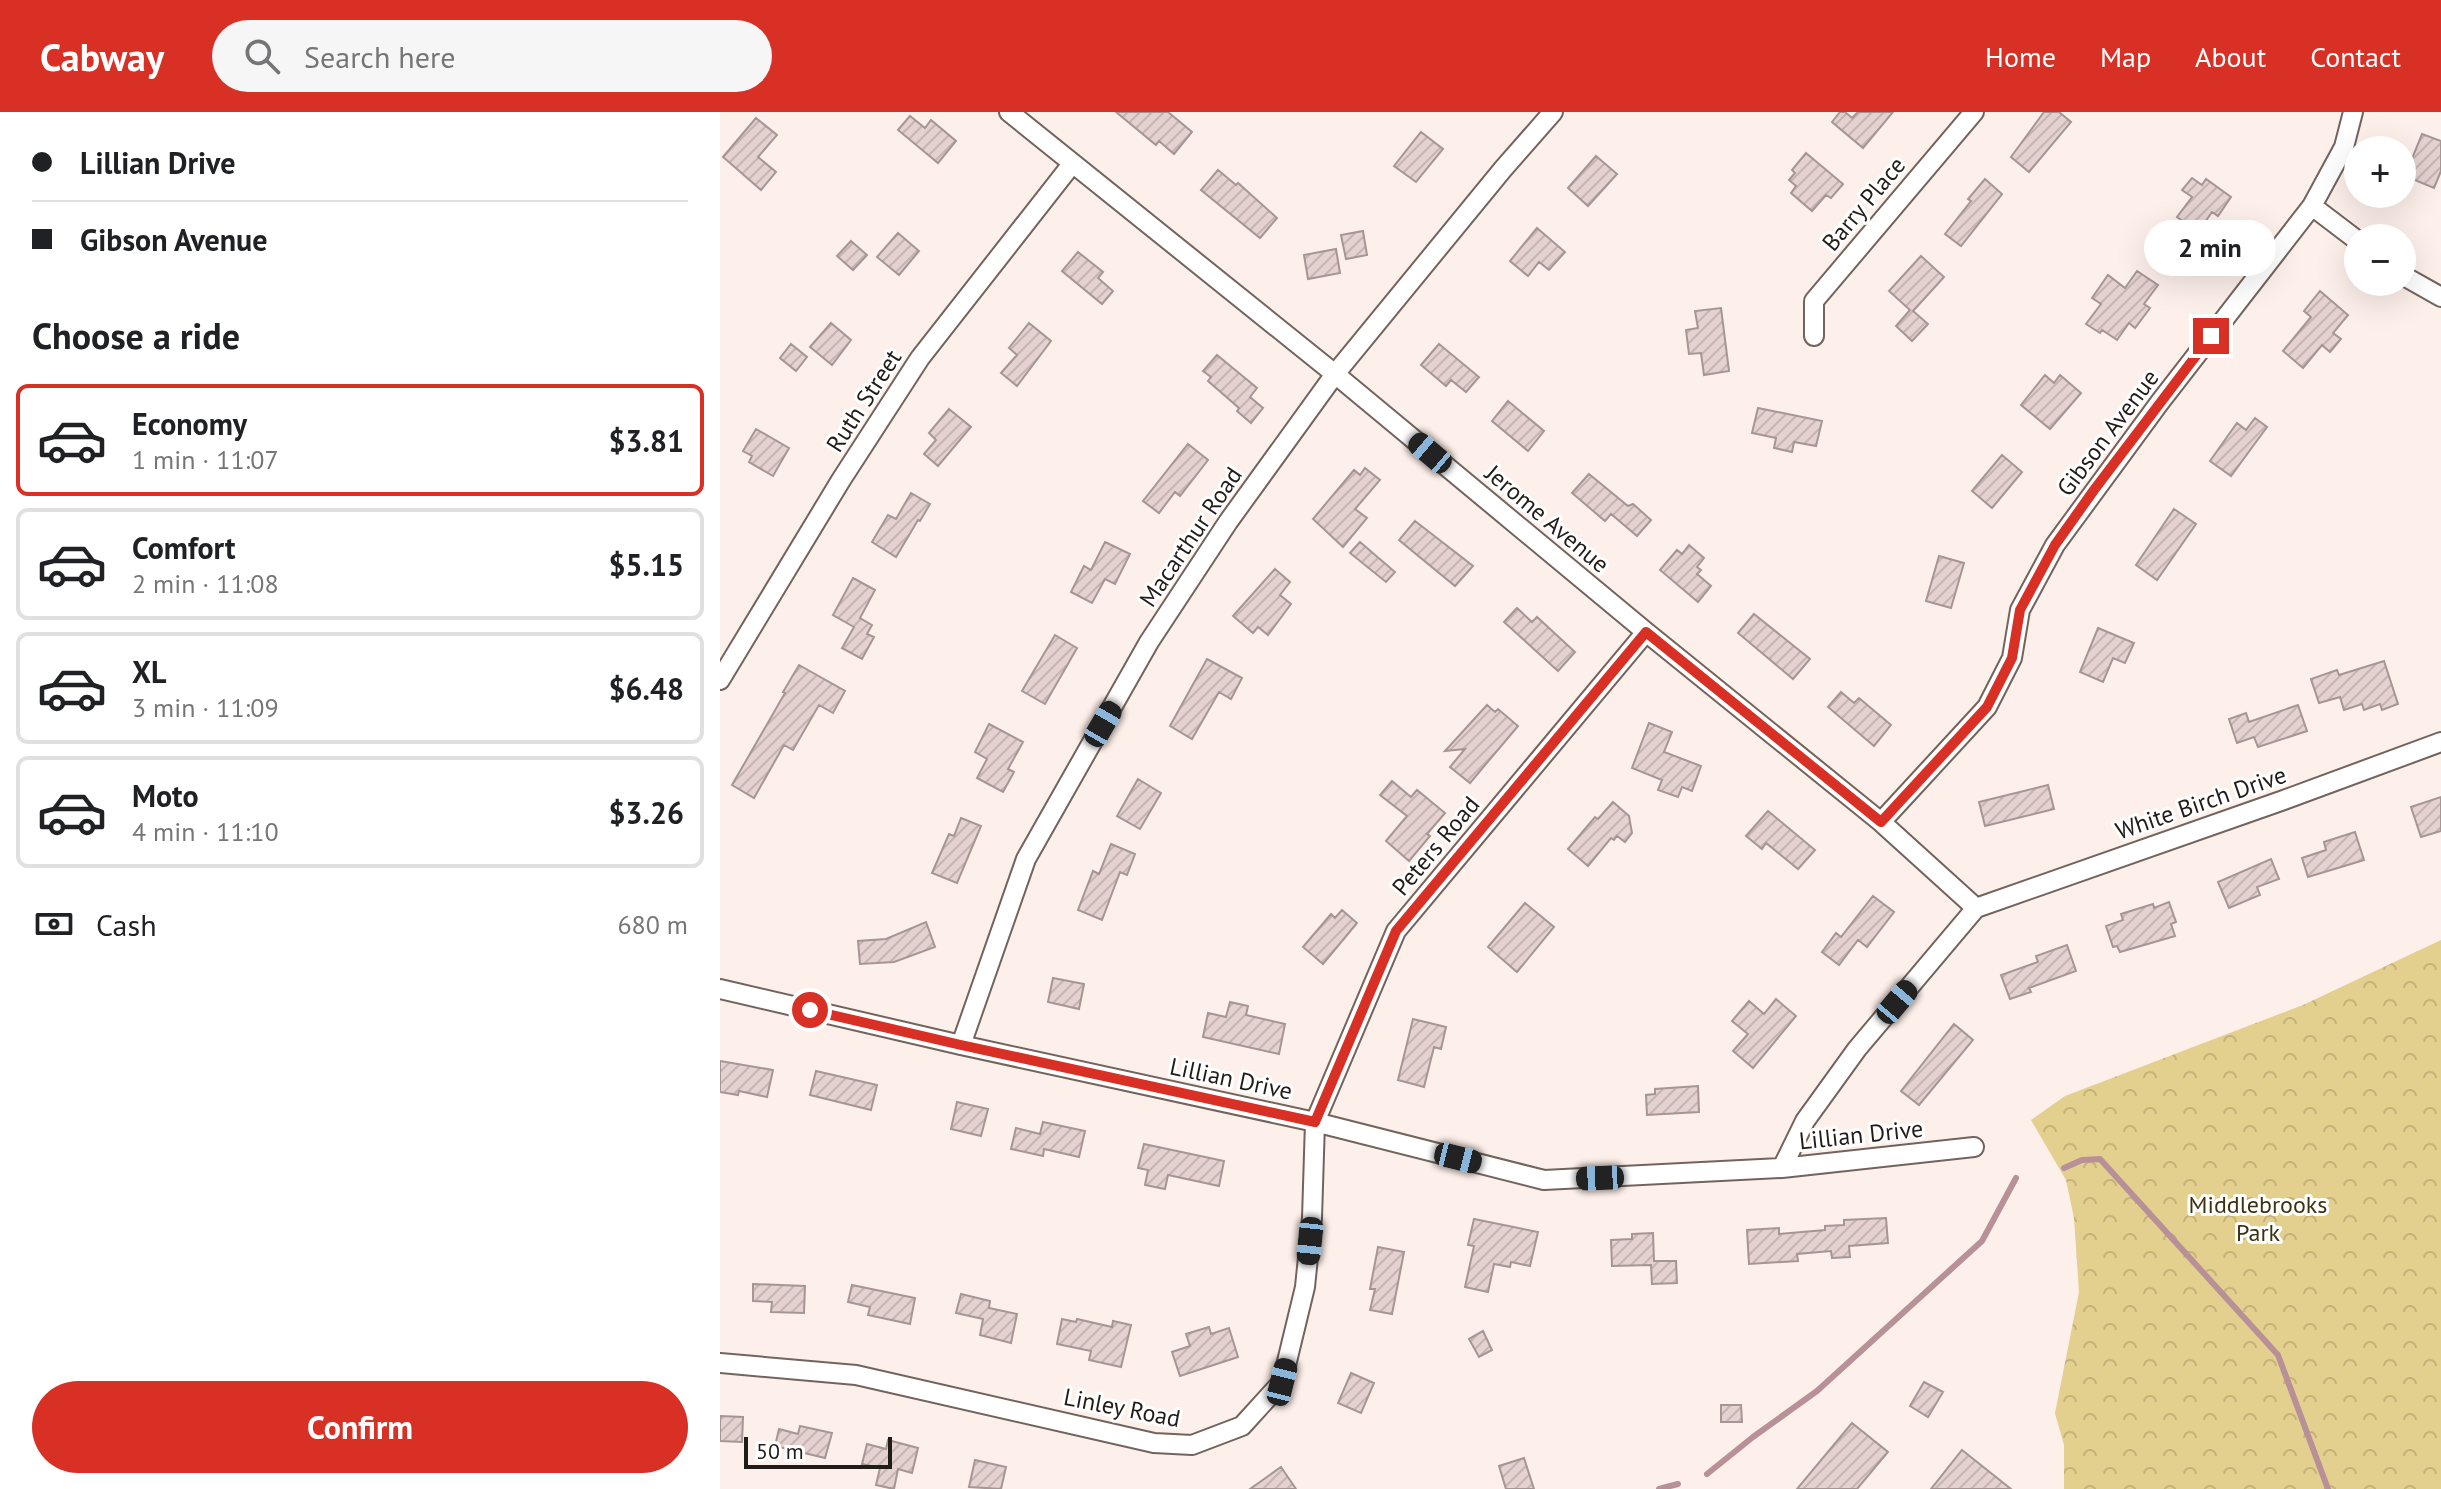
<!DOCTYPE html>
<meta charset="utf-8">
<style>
body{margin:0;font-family:"PT Sans",sans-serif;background:#f6f6f6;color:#202124;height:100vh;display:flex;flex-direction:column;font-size:30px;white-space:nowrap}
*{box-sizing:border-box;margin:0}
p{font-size:26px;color:#757577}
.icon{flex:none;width:44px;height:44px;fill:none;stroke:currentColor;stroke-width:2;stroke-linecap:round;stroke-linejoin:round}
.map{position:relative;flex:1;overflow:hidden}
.details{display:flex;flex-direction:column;background:#fff;width:720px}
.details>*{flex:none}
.guide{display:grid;align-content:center;height:176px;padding:0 32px;background:#fff}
.controls{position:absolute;left:1624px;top:24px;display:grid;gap:16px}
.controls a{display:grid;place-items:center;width:72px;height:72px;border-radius:50%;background:#fff;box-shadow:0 8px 32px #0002;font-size:40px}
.scale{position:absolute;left:24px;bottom:20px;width:148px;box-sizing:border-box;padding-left:8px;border:4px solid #221c19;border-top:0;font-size:22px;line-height:28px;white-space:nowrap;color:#221c19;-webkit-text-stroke:6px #fff;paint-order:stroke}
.end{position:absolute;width:36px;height:36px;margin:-18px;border:10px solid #d93025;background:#fff;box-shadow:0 0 0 4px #fff}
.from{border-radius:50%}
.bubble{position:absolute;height:56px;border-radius:28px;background:#fff;box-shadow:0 8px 32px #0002;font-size:26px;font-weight:600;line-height:56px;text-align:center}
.car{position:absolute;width:24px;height:48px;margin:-24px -12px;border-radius:10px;box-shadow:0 0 6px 2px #0007;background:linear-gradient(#222 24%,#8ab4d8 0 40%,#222 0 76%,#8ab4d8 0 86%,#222 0)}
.guide b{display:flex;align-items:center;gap:28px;height:76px;font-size:30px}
.guide b+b{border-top:2px solid #e0e0e0}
.guide i{width:20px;height:20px;background:#202124}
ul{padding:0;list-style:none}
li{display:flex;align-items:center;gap:24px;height:112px;margin:0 16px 12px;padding:0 16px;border:4px solid #e0e0e0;border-radius:12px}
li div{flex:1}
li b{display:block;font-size:30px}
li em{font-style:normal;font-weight:600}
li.selected{border-color:#d93025}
li>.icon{width:72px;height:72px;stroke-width:1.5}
h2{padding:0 32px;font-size:36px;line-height:96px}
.pay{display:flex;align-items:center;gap:20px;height:88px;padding:0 32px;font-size:30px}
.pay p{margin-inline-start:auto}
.button{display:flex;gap:16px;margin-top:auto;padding:16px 32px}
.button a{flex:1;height:92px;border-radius:48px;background:#d93025;color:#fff;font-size:32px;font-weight:600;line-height:92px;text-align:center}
header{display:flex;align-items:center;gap:48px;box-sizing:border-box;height:112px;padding:0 40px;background:#d93025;color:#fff}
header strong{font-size:38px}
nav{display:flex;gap:44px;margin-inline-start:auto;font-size:28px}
.search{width:560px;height:72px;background:#f6f6f6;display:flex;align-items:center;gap:20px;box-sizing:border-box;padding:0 28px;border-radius:44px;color:#757577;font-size:30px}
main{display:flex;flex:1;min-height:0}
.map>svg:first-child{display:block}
.forest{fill:url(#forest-crowns)}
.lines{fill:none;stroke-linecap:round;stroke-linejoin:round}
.stream{stroke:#b79098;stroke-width:6}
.building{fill:url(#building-hatch);stroke:#a69593;stroke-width:2}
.minor-casing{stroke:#72645d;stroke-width:22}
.minor{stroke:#fff;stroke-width:18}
.route{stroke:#d93025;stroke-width:10}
.labels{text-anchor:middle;stroke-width:6;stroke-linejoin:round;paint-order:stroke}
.street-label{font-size:24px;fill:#221c19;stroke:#fff}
.park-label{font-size:24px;fill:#3d320e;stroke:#fff}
</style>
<header>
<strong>Cabway</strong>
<div class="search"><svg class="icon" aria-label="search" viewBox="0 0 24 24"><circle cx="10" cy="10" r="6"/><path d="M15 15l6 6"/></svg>Search here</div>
<nav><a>Home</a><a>Map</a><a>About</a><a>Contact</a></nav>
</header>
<main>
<section class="details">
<div class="guide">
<b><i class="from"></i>Lillian Drive</b>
<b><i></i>Gibson Avenue</b>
</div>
<h2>Choose a ride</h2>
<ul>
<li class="selected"><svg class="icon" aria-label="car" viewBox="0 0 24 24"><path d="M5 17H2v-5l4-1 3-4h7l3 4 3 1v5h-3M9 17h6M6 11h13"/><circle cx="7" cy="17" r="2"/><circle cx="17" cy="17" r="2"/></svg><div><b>Economy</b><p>1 min · 11:07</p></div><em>$3.81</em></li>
<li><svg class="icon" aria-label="car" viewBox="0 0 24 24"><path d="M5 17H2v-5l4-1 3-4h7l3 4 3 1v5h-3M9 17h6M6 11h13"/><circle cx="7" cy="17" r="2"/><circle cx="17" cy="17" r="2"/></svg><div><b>Comfort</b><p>2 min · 11:08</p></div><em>$5.15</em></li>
<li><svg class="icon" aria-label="car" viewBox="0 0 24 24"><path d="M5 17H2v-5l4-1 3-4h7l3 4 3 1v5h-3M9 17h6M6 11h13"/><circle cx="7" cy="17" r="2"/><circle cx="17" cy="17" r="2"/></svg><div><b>XL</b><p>3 min · 11:09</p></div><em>$6.48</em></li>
<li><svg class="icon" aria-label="car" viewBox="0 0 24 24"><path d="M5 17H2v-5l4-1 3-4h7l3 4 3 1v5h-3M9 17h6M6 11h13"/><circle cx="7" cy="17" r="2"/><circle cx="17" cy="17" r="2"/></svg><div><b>Moto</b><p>4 min · 11:10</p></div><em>$3.26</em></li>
</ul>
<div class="pay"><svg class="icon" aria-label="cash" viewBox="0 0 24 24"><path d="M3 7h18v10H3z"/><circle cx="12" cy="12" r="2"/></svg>Cash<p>680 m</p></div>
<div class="button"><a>Confirm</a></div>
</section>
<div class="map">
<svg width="1721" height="1377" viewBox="0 0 1721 1377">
<defs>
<pattern id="forest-crowns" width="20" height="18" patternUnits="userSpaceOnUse" patternTransform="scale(2)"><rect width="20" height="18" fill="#e4d08e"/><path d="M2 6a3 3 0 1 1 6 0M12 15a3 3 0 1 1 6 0" fill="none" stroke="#c3b27a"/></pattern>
<pattern id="building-hatch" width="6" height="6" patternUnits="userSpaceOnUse" patternTransform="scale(2)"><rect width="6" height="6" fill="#e5d2d0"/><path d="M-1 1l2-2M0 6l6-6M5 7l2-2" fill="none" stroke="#c4b4b2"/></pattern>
</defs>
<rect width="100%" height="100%" fill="#fdefe9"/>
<!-- forest -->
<path class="forest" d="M1721,828v549h-377v-44l-9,-32 24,-121 -5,-74 -8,-38 -35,-60 34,-24 238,-91z"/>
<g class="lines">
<!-- stream -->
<path class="stream" d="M1344,1056l18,-8 18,-1 178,196 50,134
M987,1362l46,-37 64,-46 165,-150 34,-63
M939,1377l19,-5"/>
</g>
<!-- building -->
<path class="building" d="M396,0h52l24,20 -18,22 -15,-13 -3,4z
M1120,0h5l7,6 6,-6h35l-30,36 -31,-26z
M1324,0h15l12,10 -42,50 -18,-15z
M190,4l15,12 6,-8 25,21 -18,22 -40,-33z
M36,6l21,17 -19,22 18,15 -15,18 -38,-33z
M701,20l22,17 -27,33 -22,-16z
M1702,22l19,7v30l-7,17 -29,-12z
M1086,41l37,31 -12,14 -5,-3 -14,16 -21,-18 5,-7 -7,-6 6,-7 -3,-3z
M876,44l21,18 -29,32 -20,-18z
M498,58l18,15 2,-2 39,35 -17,20 -59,-48z
M1472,66l10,7 4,-6 25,18 -13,19 -6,-4 -14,20 -21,-15 15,-20 -10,-7z
M1265,67l17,15 -41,52 -16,-12 26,-33 -3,-2z
M817,116l28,24 -16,18 -10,-8 -11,14 -18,-15z
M643,119l4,24 -21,4 -5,-24z
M178,121l21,18 -20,24 -22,-18z
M131,129l16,14 -14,15 -16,-14z
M616,137l4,24 -32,6 -4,-24z
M358,140l25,20 -5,6 15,13 -11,13 -40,-33z
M1201,144l23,21 -31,34 15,13 -16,17 -16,-15 14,-16 -21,-19z
M1417,159l21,14 -14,19 6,4 -15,20 -6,-5 -12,17 -15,-10 -2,3 -14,-9 15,-20 -9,-6 16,-23 17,13z
M1600,179l28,24 -15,18 8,6 -11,13 -8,-7 -19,23 -20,-17 28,-34 -7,-6z
M1001,196l8,63 -25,4 -3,-22 -12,1 -3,-24 12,-2 -3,-17z
M111,211l20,17 -19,25 -22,-18z
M309,211l22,18 -34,45 -16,-13 16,-18 -8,-7z
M71,232l16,13 -11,14 -16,-13z
M719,232l40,33 -13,15 -15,-12 -5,6 -25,-21z
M497,243l40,33 -7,9 13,11 -12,15 -14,-12 2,-3 -31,-27 3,-4 -8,-6z
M1325,263l9,8 6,-8 21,18 -31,36 -29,-24z
M788,289l36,30 -16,20 -36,-30z
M1038,296l64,13 -6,25 -22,-4 -2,10 -18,-4 2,-10 -24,-5z
M229,297l22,18 -33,39 -14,-12 12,-14 -7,-7z
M1535,306l12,9 -36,49 -21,-15 27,-38 9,7z
M36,317l33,19 -16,28 -24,-14 3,-6 -9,-5z
M468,332l20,16 -28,36 -5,-4 -16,21 -16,-12z
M1282,343l20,17 -30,36 -20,-17z
M645,356l15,12 -25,29 12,9 -24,29 -30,-28 41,-49 6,5z
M869,362l39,32 5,-2 18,16 -14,16 -26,-22 -6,7 -33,-28z
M191,381l19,11 -10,17 -2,-1 -22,37 -24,-15 16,-27 8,4z
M1454,397l22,15 -39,56 -21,-15z
M695,409l58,45 -18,20 -56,-46z
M385,430l25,12 -15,30 -10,-5 -13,24 -21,-11 13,-26 7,4z
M640,430l35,30 -9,10 -36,-29z
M969,433l15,13 -7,9 4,3 -4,4 14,12 -13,16 -38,-32 17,-20 5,4z
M1219,444l25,7 -13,45 -25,-7z
M555,457l15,13 -10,13 11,9 -23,31 -10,-8 -5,6 -20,-17z
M133,466l22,12 -15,28 12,7 -5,9 7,3 -12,22 -20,-11 12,-21 -21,-12z
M797,496l15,14 5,-5 38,35 -17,19 -54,-49z
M1034,502l56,45 -17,20 -55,-46z
M1378,516l36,15 -9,20 -12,-5 -10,24 -23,-10z
M335,523l22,13 -32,56 -23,-13z
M487,547l35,19 -11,21 -12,-7 -27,47 -22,-13z
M1664,549l14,43 -16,6 -2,-6 -16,6 -2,-6 -18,6 -4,-13 -21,6 -8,-24 26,-9 2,5z
M79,553l46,26 -12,22 -14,-8 -26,45 -9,-5 -30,53 -22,-13 53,-92 -2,-1z
M1121,580l13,11 5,-5 32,27 -17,21 -46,-39z
M767,593l8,7 3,-3 20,17 -48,57 -20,-16 15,-18 -20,2z
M1578,593l9,26 -49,16 -4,-10 -17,6 -8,-24 17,-6 3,9z
M929,611l23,9 -8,20 37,14 -9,25 -10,-4 -4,10 -20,-7 4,-10 -30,-12z
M269,612l34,18 -15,27 6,3 -11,20 -26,-14 10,-19 -12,-7z
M418,667l23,14 -21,36 -23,-13z
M672,669l19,16 6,-7 28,23 -18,21 3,2 -21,25 -23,-20 21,-25 -27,-21z
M1328,673l6,24 -69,17 -6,-24z
M1721,685v34l-20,6 -10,-30z
M893,690l16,14 3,17 -7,9 -8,-6 -3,4 -3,-2 -23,28 -20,-17 27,-32 3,2z
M1048,699l47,39 -17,19 -32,-26 -4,6 -16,-13z
M241,706l20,8 -24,57 -25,-10 17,-39 5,2z
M1635,720l9,28 -56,17 -6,-19 24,-8 -2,-8z
M391,732l24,10 -8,21 -7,-3 -18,48 -24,-10 15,-39 6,3z
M1551,747l8,20 -22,8 3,8 -31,13 -11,-26z
M1153,784l21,16 -27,35 -9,-7 -19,25 -17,-13 14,-19 5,4z
M1449,790l7,20 -5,2 4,12 -55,16 -3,-6 -4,1 -7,-21 17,-6 -2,-6 32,-10 1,4z
M805,791l29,24 -37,45 -29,-25z
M622,798l15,13 -34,41 -20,-17 28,-33 4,4z
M206,810l9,25 -41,15 -34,2 -2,-23 28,-2z
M1347,833l9,26 -47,17 2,4 -21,7 -9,-24 37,-13 -2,-6z
M333,866l31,6 -5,25 -31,-7z
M1056,887l20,17 -43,52 -20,-17 15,-17 -16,-13 17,-20 15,13z
M510,890l18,4 -2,9 39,9 -6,30 -76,-17 5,-24 18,4z
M693,907l33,8 -5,22 -7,-2 -10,40 -26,-7z
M1234,912l19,16 -54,65 -18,-14z
M0,949l53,9 -6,27 -28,-6 -1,4 -18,-3z
M96,959l61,14 -6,25 -61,-15z
M978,974l1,26 -52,3 -1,-20 9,-1v-5z
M237,990l31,7 -7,27 -30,-7z
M323,1010l42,9 -6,26 -35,-8 -1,7 -32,-7 5,-21 24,6z
M424,1032l80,17 -5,25 -51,-11 -3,14 -20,-4 3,-15 -10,-2z
M1166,1106l2,25 -39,3 1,11 -18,1 -1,-7 -34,3 1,7 -49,3 -2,-34 32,-2v6l46,-4v-4l19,-1v-5z
M754,1107l64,13 -8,34 -19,-4 -1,5 -16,-3 -6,28 -23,-5 9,-41 -6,-1z
M933,1121l1,28h22l1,22 -25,1 -1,-19 -39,1 -1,-26 21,-1v-5z
M658,1135l26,5 -12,62 -22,-4 5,-21h-5z
M33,1172l52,2 -1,27 -33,-1 1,-10 -19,-1z
M132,1173l63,13 -5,26 -42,-9 2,-8 -22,-5z
M241,1182l29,7 -1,7 28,6 -6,29 -31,-8 3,-16 -27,-6z
M342,1207l14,3 1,-3 35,8 1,-6 18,4 -10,42 -32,-7 2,-9 -34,-7z
M489,1215l2,7 18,-6 9,29 -58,19 -8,-24 18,-6 -4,-12z
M763,1219l9,19 -13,7 -10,-18z
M631,1261l23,10 -13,30 -23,-10z
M1204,1270l19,10 -15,25 -18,-11z
M1001,1293h20l1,17h-21z
M0,1304l23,1 -1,25 -22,-1z
M1132,1311l36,29 -31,37h-60z
M80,1314l32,7 -7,25 -50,-12 4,-17 19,5z
M168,1328l30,8 -6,25 -14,-4 -4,20 -18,-4 4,-17 -18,-4 5,-20 19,5z
M1242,1338l49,39h-80z
M804,1346l10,31h-28l-7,-23z
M255,1348l31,7 -5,22 -32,-2z
M561,1355l15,22h-46z"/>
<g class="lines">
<defs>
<path id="minor" d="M289,0l326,262 311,258 235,190 95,86
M1592,94l46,35
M1682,163l39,22
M1094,224v-35l160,-189
M0,568l121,-200 79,-122 152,-194
M1161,710l106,-115 25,-49 8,-48 35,-65 105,-143 152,-196 32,-59 9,-35
M1256,796l305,-107 160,-59
M0,877l241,56 354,77 229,58 238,-12 192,-21
M241,933l65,-186 123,-217 79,-120 107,-148 168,-205 50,-57
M1062,1056l23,-47 52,-72 119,-141
M0,1251l136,12 298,68 38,2 50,-19 40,-44 23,-95 7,-69 3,-96 81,-191 250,-299"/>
</defs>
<!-- minor casing -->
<use href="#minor" class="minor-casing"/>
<!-- minor -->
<use href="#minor" class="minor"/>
</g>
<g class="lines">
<!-- route -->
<path class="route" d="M90,898l151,35 354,77 81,-191 250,-299 235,190 106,-115 25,-49 8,-48 35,-65 39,-55 117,-154"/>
</g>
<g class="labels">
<!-- street labels -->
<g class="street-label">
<text transform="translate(1144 92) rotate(-50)" y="8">Barry Place</text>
<text transform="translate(144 289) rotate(-57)" y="8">Ruth Street</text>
<text transform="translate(1388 321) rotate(-53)" y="8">Gibson Avenue</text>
<text transform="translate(827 407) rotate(40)" y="8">Jerome Avenue</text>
<text transform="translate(471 425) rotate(-56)" y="8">Macarthur Road</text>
<text transform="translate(1481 691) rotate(-19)" y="8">White Birch Drive</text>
<text transform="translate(716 734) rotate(-50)" y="8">Peters Road</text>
<text transform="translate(511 967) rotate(12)" y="8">Lillian Drive</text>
<text transform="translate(1141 1023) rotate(-6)" y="8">Lillian Drive</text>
<text transform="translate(402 1296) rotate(11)" y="8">Linley Road</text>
</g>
<!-- park labels -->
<g class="park-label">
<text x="1538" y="1101">Middlebrooks<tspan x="1538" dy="28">Park</tspan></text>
</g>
</g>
</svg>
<div class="controls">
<a>+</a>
<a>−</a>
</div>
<div class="scale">50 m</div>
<i class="end from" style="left:90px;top:898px"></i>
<i class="end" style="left:1491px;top:224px"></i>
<div class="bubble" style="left:1424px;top:108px;width:132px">2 min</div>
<i class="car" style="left:710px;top:341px;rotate:310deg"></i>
<i class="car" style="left:383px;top:612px;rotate:30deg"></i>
<i class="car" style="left:1177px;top:890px;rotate:40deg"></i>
<i class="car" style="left:738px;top:1046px;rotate:104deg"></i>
<i class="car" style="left:880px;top:1066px;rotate:268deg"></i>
<i class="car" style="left:590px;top:1129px;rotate:186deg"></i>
<i class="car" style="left:562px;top:1270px;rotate:14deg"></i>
</div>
</main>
